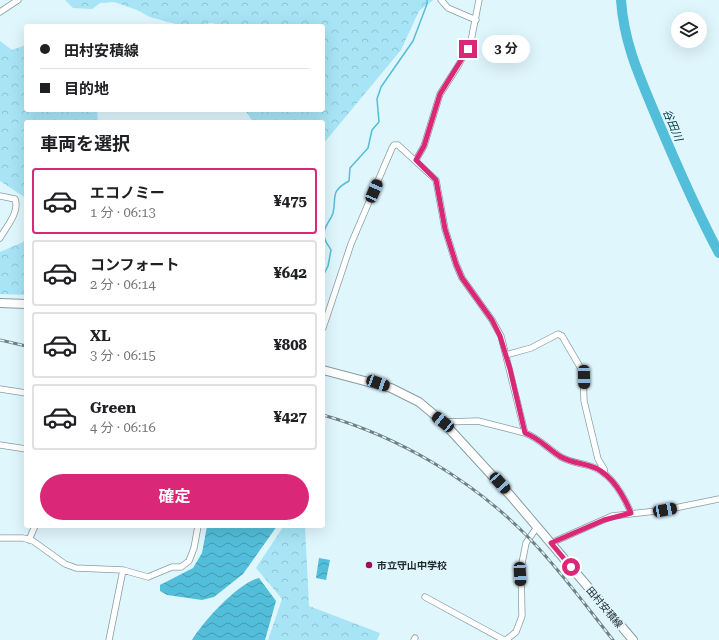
<!DOCTYPE html>
<html lang="ja">
<meta charset="utf-8">
<style>
body{margin:0;font-family:"Roboto Serif","Noto Sans JP",serif;background:#f6f6f6;color:#202124;height:100vh;display:flex;flex-direction:column;font-size:15px;white-space:nowrap}
*{box-sizing:border-box;margin:0}
p{font-size:13px;color:#757577}
.icon{flex:none;width:22px;height:22px;fill:none;stroke:currentColor;stroke-width:2;stroke-linecap:round;stroke-linejoin:round}
.map{position:relative;flex:1;overflow:hidden}
.drawer{position:absolute;left:24px;top:120px;width:301px;height:408px;display:flex;flex-direction:column;background:#fff;border-radius:4px;box-shadow:0 4px 16px #0002}
.drawer>*{flex:none}
.banner{position:absolute;left:24px;top:24px;width:301px;height:88px;border-radius:4px;box-shadow:0 4px 16px #0002;display:grid;align-content:center;height:88px;padding:0 16px;background:#fff}
.fabs{position:absolute;left:671px;top:12px;display:grid;gap:8px}
.fabs a{display:grid;place-items:center;width:36px;height:36px;border-radius:50%;background:#fff;box-shadow:0 4px 16px #0002;font-size:20px}
.end{position:absolute;width:18px;height:18px;margin:-9px;border:5px solid #db2777;background:#fff;box-shadow:0 0 0 2px #fff}
.from{border-radius:50%}
.bubble{position:absolute;height:28px;border-radius:14px;background:#fff;box-shadow:0 4px 16px #0002;font-size:13px;font-weight:700;line-height:28px;text-align:center}
.car{position:absolute;width:12px;height:24px;margin:-12px -6px;border-radius:5px;box-shadow:0 0 3px 1px #0007;background:linear-gradient(#222 24%,#8ab4d8 0 40%,#222 0 76%,#8ab4d8 0 86%,#222 0)}
.banner b{display:flex;align-items:center;gap:14px;height:38px;font-size:15px}
.banner b+b{border-top:1px solid #e0e0e0}
.banner i{width:10px;height:10px;background:#202124}
ul{padding:0;list-style:none}
li{display:flex;align-items:center;gap:12px;height:66px;margin:0 8px 6px;padding:0 8px;border:2px solid #e0e0e0;border-radius:4px}
li div{flex:1}
li b{display:block;font-size:15px}
li em{font-style:normal;font-weight:700}
li.active{border-color:#db2777}
li>.icon{width:36px;height:36px;stroke-width:1.5}
h2{padding:0 16px;font-size:18px;line-height:48px}
.button{display:flex;gap:8px;margin-top:auto;padding:8px 16px}
.button a{flex:1;height:46px;border-radius:24px;background:#db2777;color:#fff;font-size:16px;font-weight:700;line-height:46px;text-align:center}
.map>svg:first-child{display:block}
.forest{fill:url(#forest-crowns)}
.water{fill:url(#water-waves)}
.lines{fill:none;stroke-linecap:round;stroke-linejoin:round}
.stream{stroke:#53bed9;stroke-width:1.5}
.river{stroke:#53bed9;stroke-width:10}
.street-casing{stroke:#889da3;stroke-width:7}
.secondary-casing{stroke:#889da3;stroke-width:10}
.street{stroke:#fff;stroke-width:5.5}
.secondary{stroke:#fff;stroke-width:8}
.rail-casing{stroke:#718084;stroke-width:3}
.rail{stroke:#dff6fd;stroke-width:1.5;stroke-dasharray:4.5;stroke-linecap:butt}
.route{stroke:#db2777;stroke-width:5}
.poi-dot{fill:#a10f56;stroke:#dff6fd;stroke-width:1.5}
.labels{text-anchor:middle;stroke-width:4;stroke-linejoin:round;paint-order:stroke}
.poi-label{font-size:10px;font-weight:bold;fill:#20292b;stroke:#dff6fd;text-anchor:start}
.street-label{font-size:10px;fill:#20292b;stroke:#dff6fd}
.water-label{font-size:11px;font-style:italic;fill:#013641;stroke:#dff6fd}
</style>
<div class="map">
<svg width="719" height="640" viewBox="0 0 719 640">
<defs>
<pattern id="forest-crowns" width="20" height="18" patternUnits="userSpaceOnUse"><rect width="20" height="18" fill="#a7e4f5"/><path d="M2 6a3 3 0 1 1 6 0M12 15a3 3 0 1 1 6 0" fill="none" stroke="#8fc4d2"/></pattern>
<pattern id="water-waves" width="16" height="10" patternUnits="userSpaceOnUse"><rect width="16" height="10" fill="#53bed9"/><path d="M0 5q4-4 8 0t8 0" fill="none" stroke="#449ab0"/></pattern>
</defs>
<rect width="100%" height="100%" fill="#dff6fd"/>
<!-- forest -->
<path class="forest" d="M65,0h368l-14,11 -18,39 -78,94v-22h-70l-8,-12h78v-84h-99l-13,-3 -16,3h-12l-33,-9 -13,-7 -23,-8 -14,1 -8,6 -19,-1z
M0,41l12,9 14,-5v65h71l1,12h-72v76l-26,-17z
M26,238v57l-26,-1v-42l23,-10z
M305,526l4,80 71,27 -3,7h-109l14,-41 -26,-31 27,-41z"/>
<!-- water -->
<path class="water" d="M207,526h70l-34,48 -29,23 -12,3 -35,-5 -7,-4v-6l33,-17 9,-15z
M319,558l11,2 -4,20 -10,-2z
M259,578l17,23 -11,39h-73c10,-17 47,-58 67,-62z"/>
<g class="lines">
<!-- stream -->
<path class="stream" d="M323,276l5,-10 3,-16c-3,-6 -7,-8 -7,-16 0,-8 7,-14 9,-21 4,-16 -4,-21 16,-32l1,-13 18,-20 4,-18 7,-8 -2,-23 4,-12 32,-46 14,-37v-4"/>
<!-- river -->
<path class="river" d="M621,0c3,45 20,80 37,121 19,45 38,89 61,132"/>
<defs>
<path id="street" d="M441,0l7,8 28,12
M0,12l18,-12
M416,160l8,-14 16,-52 18,-28 13,-25 8,-41
M0,196l15,3c5,13 -9,28 -15,39
M323,328l28,-84 41,-96 2,-3h4l38,35 9,49 11,35 6,14 30,42 9,16 24,97c14,5 23,16 36,24 8,5 19,6 29,9 21,6 33,28 41,47
M506,355l25,-7 27,-14 4,2 21,36 1,29 14,58 6,10 1,5
M0,389l26,4
M443,422l35,-1 47,12
M0,445l26,4
M0,538h23l10,3 32,23 11,4 47,2 25,7 24,-10h9l8,-6 5,-13 4,-22
M29,540l6,-14
M551,543l61,-27 53,-6 54,-11
M425,597l79,43
M109,640l14,-70
M414,640l1,-2
M506,640l10,-8 6,-16 -1,-48 5,-25 11,-16"/>
<path id="secondary" d="M0,303l26,1
M323,370l68,18 28,14 24,20 67,73 123,145"/>
</defs>
<!-- street casing -->
<use href="#street" class="street-casing"/>
<!-- secondary casing -->
<use href="#secondary" class="secondary-casing"/>
<!-- street -->
<use href="#street" class="street"/>
<!-- secondary -->
<use href="#secondary" class="secondary"/>
<defs>
<path id="rail" d="M0,340l26,6
M323,415c77,22 151,66 207,124 30,31 56,67 83,101"/>
</defs>
<!-- rail casing -->
<use href="#rail" class="rail-casing"/>
<!-- rail -->
<use href="#rail" class="rail"/>
</g>
<g class="lines">
<!-- route -->
<path class="route" d="M468,49l-28,45 -16,52 -8,14 20,20 9,49 11,35 6,14 30,42 8,16 10,33 15,64c14,5 23,16 36,24 9,5 19,6 29,9 21,6 33,28 41,47l-27,7 -53,23 20,24"/>
</g>
<!-- markers -->
<circle class="poi-dot" cx="369" cy="565" r="4"/>
<g class="labels">
<!-- poi labels -->
<g class="poi-label">
<text x="377" y="569">市立守山中学校</text>
</g>
<!-- street labels -->
<g class="street-label">
<text transform="translate(605 607) rotate(50)" y="4">田村安積線</text>
</g>
<!-- water labels -->
<g class="water-label">
<text transform="translate(673 125) rotate(67)" y="4">谷田川</text>
</g>
</g>
</svg>
<div class="fabs">
<a><svg class="icon" aria-label="layers" viewBox="0 0 24 24"><path d="M12 4l9 5-9 5-9-5zM3 14l9 5 9-5"/></svg></a>
</div>
<i class="end from" style="left:571px;top:567px"></i>
<i class="end" style="left:468px;top:49px"></i>
<div class="bubble" style="left:482px;top:35px;width:48px">3 分</div>
<i class="car" style="left:374px;top:191px;rotate:23deg"></i>
<i class="car" style="left:584px;top:377px;rotate:179deg"></i>
<i class="car" style="left:378px;top:383px;rotate:110deg"></i>
<i class="car" style="left:443px;top:422px;rotate:309deg"></i>
<i class="car" style="left:500px;top:483px;rotate:138deg"></i>
<i class="car" style="left:665px;top:510px;rotate:79deg"></i>
<i class="car" style="left:520px;top:574px;rotate:177deg"></i>
<div class="banner">
<b><i class="from"></i>田村安積線</b>
<b><i></i>目的地</b>
</div>
<section class="drawer">
<h2>車両を選択</h2>
<ul>
<li class="active"><svg class="icon" aria-label="car" viewBox="0 0 24 24"><path d="M5 17H2v-5l4-1 3-4h7l3 4 3 1v5h-3M9 17h6M6 11h13"/><circle cx="7" cy="17" r="2"/><circle cx="17" cy="17" r="2"/></svg><div><b>エコノミー</b><p>1 分 · 06:13</p></div><em>¥475</em></li>
<li><svg class="icon" aria-label="car" viewBox="0 0 24 24"><path d="M5 17H2v-5l4-1 3-4h7l3 4 3 1v5h-3M9 17h6M6 11h13"/><circle cx="7" cy="17" r="2"/><circle cx="17" cy="17" r="2"/></svg><div><b>コンフォート</b><p>2 分 · 06:14</p></div><em>¥642</em></li>
<li><svg class="icon" aria-label="car" viewBox="0 0 24 24"><path d="M5 17H2v-5l4-1 3-4h7l3 4 3 1v5h-3M9 17h6M6 11h13"/><circle cx="7" cy="17" r="2"/><circle cx="17" cy="17" r="2"/></svg><div><b>XL</b><p>3 分 · 06:15</p></div><em>¥808</em></li>
<li><svg class="icon" aria-label="car" viewBox="0 0 24 24"><path d="M5 17H2v-5l4-1 3-4h7l3 4 3 1v5h-3M9 17h6M6 11h13"/><circle cx="7" cy="17" r="2"/><circle cx="17" cy="17" r="2"/></svg><div><b>Green</b><p>4 分 · 06:16</p></div><em>¥427</em></li>
</ul>
<div class="button"><a>確定</a></div>
</section>
</div>
